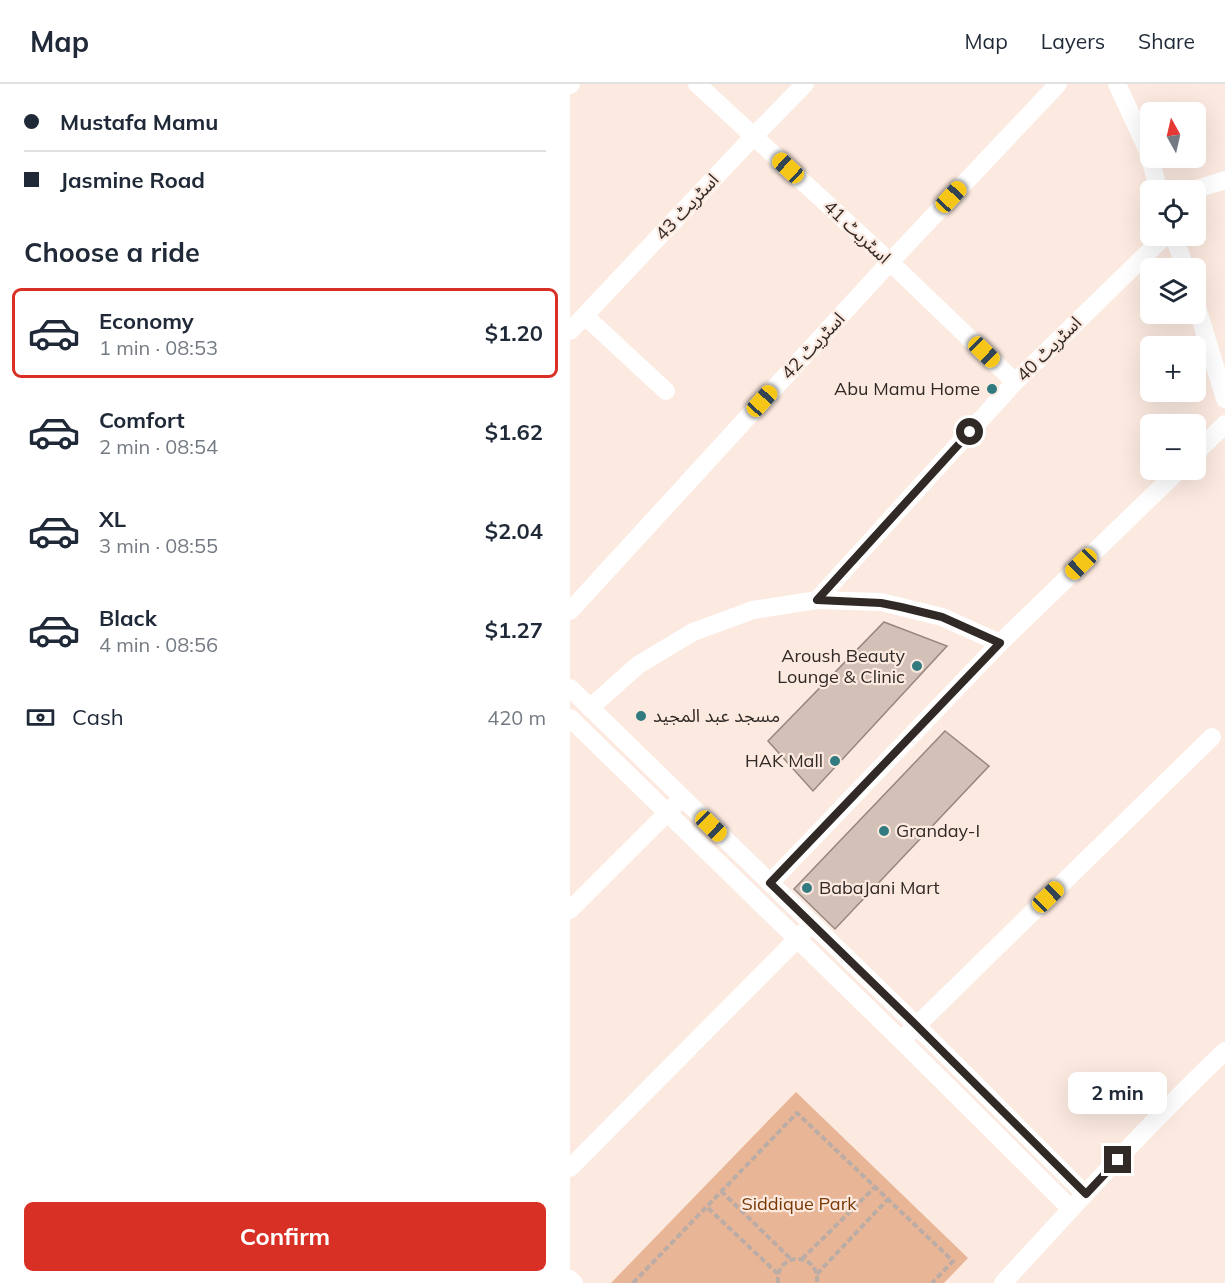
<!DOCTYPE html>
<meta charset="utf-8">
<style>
body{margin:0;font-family:Mulish,"Noto Sans Arabic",sans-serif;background:#f2f2f3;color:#1f2937;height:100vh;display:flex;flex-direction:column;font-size:22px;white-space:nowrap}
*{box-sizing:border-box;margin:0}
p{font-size:20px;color:#747a83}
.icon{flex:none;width:33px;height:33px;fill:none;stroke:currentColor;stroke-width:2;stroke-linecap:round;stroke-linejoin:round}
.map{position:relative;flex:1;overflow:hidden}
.drawer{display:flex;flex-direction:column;background:#fff;width:570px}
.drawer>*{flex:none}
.top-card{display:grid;align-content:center;height:132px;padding:0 24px;background:#fff}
.needle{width:39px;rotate:352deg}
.buttons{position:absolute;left:570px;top:18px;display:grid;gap:12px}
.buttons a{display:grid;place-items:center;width:66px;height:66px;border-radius:9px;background:#fff;box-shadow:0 6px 24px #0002;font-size:30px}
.end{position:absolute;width:27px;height:27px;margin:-14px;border:8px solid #302926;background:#fff;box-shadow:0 0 0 3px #fff}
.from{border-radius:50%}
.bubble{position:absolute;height:42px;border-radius:9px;background:#fff;box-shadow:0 6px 24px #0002;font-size:20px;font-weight:700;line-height:42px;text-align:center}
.car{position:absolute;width:18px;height:36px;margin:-18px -9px;border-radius:8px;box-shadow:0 0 4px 2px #0007;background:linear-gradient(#f5c518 24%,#345 0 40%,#f5c518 0 76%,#345 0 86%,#f5c518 0)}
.top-card b{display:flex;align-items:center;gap:21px;height:57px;font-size:22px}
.top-card b+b{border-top:2px solid #e0e1e3}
.top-card i{width:15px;height:15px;background:#1f2937}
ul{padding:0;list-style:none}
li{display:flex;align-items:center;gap:18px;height:90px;margin:0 12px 9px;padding:0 12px;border:3px solid transparent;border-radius:9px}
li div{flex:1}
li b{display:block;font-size:22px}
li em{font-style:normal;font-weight:700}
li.selected{border-color:#d93025}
li>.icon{width:54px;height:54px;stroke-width:1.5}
h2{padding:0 24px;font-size:27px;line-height:72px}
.pay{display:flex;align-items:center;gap:15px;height:66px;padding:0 24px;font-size:22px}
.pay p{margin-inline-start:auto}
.button{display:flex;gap:12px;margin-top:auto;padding:12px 24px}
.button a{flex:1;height:69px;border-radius:9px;background:#d93025;color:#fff;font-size:24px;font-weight:700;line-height:69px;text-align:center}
header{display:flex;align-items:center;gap:36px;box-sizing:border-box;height:84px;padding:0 30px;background:#fff;border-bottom:2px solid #e0e1e3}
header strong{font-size:28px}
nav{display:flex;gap:33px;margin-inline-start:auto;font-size:21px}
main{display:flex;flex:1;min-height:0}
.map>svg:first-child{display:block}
.green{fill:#e8b596}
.building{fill:#d3c1b7;stroke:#97877e;stroke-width:1.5}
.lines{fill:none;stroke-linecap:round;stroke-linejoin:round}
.path{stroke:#bbaca5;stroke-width:4;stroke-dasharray:6 3;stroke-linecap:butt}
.street{stroke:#fff;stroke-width:18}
.route{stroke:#302926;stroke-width:8}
.poi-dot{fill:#317a7f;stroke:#fceae0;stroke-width:2}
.labels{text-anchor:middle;stroke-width:4.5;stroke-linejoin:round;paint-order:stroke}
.street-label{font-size:18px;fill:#302926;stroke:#fceae0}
.poi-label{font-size:18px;fill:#302926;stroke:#fceae0;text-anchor:end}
.park-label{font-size:18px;fill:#773804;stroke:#fceae0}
</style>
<header>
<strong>Map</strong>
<nav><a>Map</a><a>Layers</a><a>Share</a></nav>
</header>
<main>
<section class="drawer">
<div class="top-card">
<b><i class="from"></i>Mustafa Mamu</b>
<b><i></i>Jasmine Road</b>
</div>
<h2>Choose a ride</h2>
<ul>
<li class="selected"><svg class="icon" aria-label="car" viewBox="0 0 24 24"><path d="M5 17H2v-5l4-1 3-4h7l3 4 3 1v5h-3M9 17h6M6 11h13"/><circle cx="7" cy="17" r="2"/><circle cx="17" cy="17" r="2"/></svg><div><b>Economy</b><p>1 min · 08:53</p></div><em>$1.20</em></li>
<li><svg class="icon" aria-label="car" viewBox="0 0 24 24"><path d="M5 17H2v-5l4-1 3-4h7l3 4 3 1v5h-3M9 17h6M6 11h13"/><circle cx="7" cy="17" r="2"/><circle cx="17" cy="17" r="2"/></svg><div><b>Comfort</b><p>2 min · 08:54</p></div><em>$1.62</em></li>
<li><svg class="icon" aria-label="car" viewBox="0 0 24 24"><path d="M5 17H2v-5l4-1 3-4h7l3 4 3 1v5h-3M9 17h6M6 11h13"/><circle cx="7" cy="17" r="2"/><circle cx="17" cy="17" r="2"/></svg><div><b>XL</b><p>3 min · 08:55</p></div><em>$2.04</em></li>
<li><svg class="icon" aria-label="car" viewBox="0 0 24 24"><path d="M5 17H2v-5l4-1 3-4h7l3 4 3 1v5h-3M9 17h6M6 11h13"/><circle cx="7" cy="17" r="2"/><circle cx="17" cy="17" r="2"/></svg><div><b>Black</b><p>4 min · 08:56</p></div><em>$1.27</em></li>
</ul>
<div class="pay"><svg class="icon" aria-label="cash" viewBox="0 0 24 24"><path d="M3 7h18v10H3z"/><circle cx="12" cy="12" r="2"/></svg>Cash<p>420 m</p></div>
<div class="button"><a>Confirm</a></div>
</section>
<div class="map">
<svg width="655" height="1199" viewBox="0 0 655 1199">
<rect width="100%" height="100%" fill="#fceae0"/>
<!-- green -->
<path class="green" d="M226,1008l172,166 -24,25h-333z"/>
<!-- building -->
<path class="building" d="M314,538l63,24 -134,145 -45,-50z
M375,647l44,35 -154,163 -41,-40z"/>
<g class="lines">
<!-- path -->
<path class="path" d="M151,1107l70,68
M138,1124l70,66
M232,1175l72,-71
M247,1190l71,-75
M63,1199l164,-170 156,148 -21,22
M208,1199c-3,-32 42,-32 39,0"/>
<!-- street -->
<path class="street" d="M127,0l193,178 125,120
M547,0l30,65 12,41
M0,1l1,-1
M623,106l32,-10
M604,152l11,32
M626,220l29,95
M15,232l81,75
M0,247l184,-195 51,-52
M626,369l29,-29
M247,516l198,-218 150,-146
M0,527l320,-349 168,-178
M0,604l346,337 169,169
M20,624l48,-43 55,-33 60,-22 64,-10 64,2 61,15 58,26
M0,634l332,323 169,168
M200,799l230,-240 179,-173
M0,826l105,-105
M339,949l303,-296
M0,1084l235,-237
M0,1195l4,4
M433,1199c72,-78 144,-158 222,-232"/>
</g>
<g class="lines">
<!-- route -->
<path class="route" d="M400,348l-153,168 64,3 20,4 41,10 58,26 -230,240 146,142 170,169 32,-34"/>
</g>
<!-- markers -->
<g class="poi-dot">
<circle cx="422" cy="305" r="6"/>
<circle cx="347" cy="582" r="6"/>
<circle cx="71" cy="632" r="6"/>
<circle cx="265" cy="677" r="6"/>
<circle cx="314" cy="747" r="6"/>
<circle cx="237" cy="804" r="6"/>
</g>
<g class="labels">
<!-- street labels -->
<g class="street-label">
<text transform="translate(117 123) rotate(-47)" y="6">اسٹریٹ 43</text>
<text transform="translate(287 148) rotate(43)" y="6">اسٹریٹ 41</text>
<text transform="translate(243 262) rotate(-47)" y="6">اسٹریٹ 42</text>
<text transform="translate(479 265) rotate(-45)" y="6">اسٹریٹ 40</text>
</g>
<!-- poi labels -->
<g class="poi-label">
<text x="410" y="311">Abu Mamu Home</text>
<text x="335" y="578">Aroush Beauty<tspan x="335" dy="21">Lounge &amp; Clinic</tspan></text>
<text x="83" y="638" text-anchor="start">مسجد عبد المجید</text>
<text x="253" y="683">HAK Mall</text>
<text x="326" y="753" text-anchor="start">Granday-I</text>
<text x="249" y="810" text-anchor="start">BabaJani Mart</text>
</g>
<!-- park labels -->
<g class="park-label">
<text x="229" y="1126">Siddique Park</text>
</g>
</g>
</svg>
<div class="buttons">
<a><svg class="needle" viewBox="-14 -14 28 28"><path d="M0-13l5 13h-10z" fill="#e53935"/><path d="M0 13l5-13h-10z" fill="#747a83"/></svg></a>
<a><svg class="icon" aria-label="locate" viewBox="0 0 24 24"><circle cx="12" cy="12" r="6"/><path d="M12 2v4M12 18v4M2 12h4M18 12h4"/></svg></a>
<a><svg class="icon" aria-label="layers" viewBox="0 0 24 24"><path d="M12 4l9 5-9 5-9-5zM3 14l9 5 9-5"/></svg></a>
<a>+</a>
<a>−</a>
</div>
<i class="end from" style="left:400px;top:348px"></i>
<i class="end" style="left:548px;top:1076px"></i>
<div class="bubble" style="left:498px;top:988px;width:99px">2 min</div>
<i class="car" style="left:218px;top:84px;rotate:313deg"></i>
<i class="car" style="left:381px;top:113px;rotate:43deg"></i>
<i class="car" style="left:414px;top:268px;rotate:134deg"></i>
<i class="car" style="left:192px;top:317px;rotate:42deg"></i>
<i class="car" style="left:511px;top:480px;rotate:226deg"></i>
<i class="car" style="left:141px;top:742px;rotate:134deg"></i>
<i class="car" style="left:478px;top:813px;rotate:46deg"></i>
</div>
</main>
